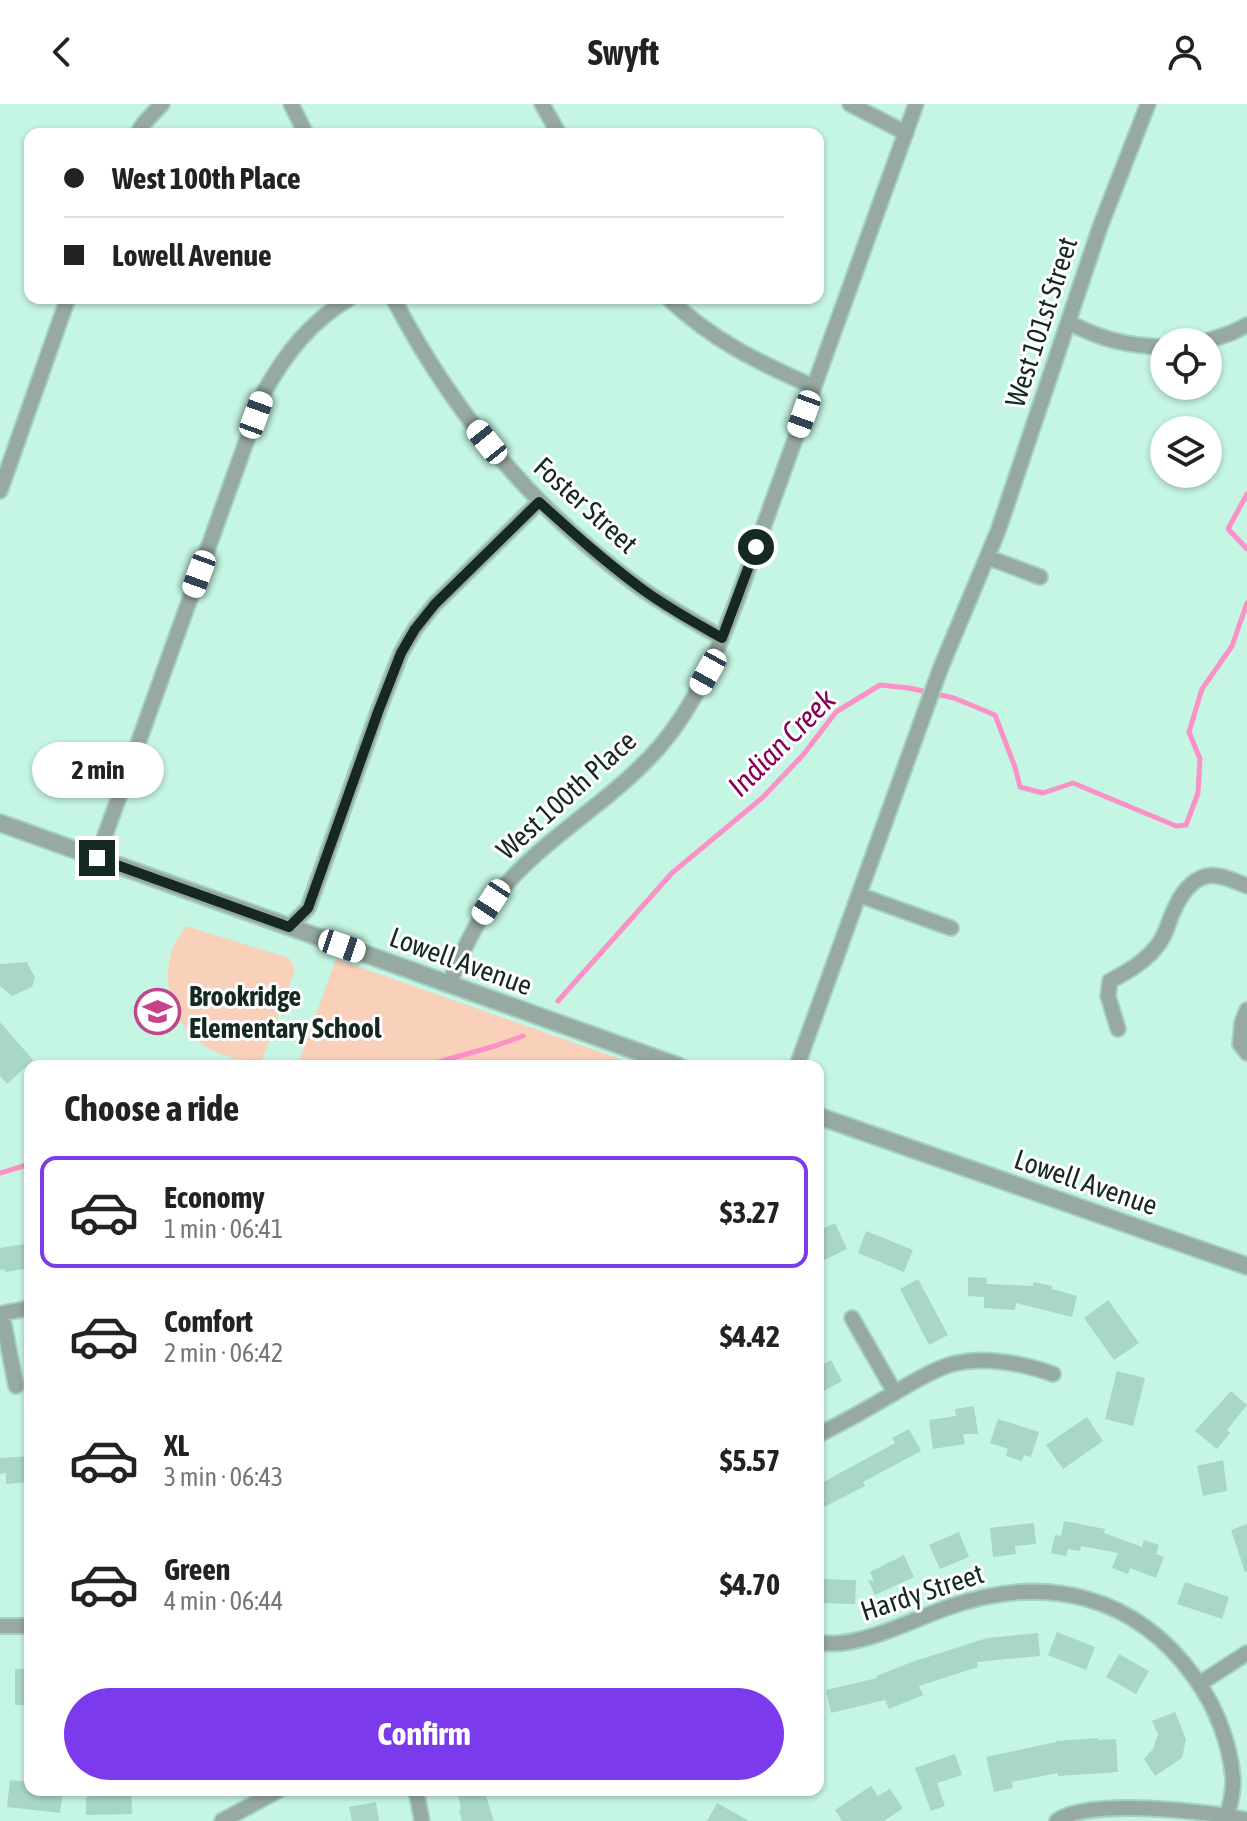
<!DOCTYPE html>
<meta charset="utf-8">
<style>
body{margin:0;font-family:"Asap Condensed",sans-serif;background:#f6f6f6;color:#222;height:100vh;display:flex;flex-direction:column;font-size:30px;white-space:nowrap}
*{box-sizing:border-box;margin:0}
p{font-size:26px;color:#767676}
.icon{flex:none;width:44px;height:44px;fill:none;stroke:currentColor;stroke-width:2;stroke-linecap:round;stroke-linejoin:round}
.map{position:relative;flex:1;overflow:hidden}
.drawer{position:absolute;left:24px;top:956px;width:800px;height:736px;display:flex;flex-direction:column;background:#fff;border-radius:16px;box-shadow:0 2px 6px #0004}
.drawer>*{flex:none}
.hud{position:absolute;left:24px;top:24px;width:800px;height:176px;border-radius:16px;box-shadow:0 2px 6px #0004;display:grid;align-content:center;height:176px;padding:0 40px;background:#fff}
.buttons{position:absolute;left:1150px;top:224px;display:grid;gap:16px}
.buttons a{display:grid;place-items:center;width:72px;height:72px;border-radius:50%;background:#fff;box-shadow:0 2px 6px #0004;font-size:40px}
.end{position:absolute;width:36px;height:36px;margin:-18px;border:10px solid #162822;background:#fff;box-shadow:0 0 0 4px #fff}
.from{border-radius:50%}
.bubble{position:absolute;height:56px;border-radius:28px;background:#fff;box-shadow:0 2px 6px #0004;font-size:26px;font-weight:700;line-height:56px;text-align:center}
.car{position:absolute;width:24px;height:48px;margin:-24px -12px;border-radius:10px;box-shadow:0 0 6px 2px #0007;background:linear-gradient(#fff 24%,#345 0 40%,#fff 0 76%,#345 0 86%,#fff 0)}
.hud b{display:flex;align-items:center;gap:28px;height:76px;font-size:30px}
.hud b+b{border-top:2px solid #e0e0e0}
.hud i{width:20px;height:20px;background:#222}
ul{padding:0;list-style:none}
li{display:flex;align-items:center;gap:24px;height:112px;margin:0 16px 12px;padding:0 24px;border:4px solid transparent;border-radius:16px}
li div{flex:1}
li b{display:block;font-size:30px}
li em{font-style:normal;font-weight:700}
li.selected{border-color:#7c3aed}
li>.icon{width:72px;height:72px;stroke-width:1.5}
h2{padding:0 40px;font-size:36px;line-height:96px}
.primary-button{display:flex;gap:16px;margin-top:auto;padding:16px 40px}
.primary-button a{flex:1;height:92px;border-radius:48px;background:#7c3aed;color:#fff;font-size:32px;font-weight:700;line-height:92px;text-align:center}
header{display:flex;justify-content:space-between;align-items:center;height:104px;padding:0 40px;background:#fff;font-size:36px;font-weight:700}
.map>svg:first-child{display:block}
.green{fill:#f9d0ba}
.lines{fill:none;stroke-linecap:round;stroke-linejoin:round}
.stream{stroke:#fb91c6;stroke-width:5}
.building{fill:#a8d7c5}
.minor-casing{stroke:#a6d0c0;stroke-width:18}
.tertiary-casing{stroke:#a6d0c0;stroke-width:20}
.minor{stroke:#96aaa2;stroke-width:14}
.tertiary{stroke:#96aaa2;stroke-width:16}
.route{stroke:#162822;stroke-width:10}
.labels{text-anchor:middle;stroke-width:6;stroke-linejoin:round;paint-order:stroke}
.street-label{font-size:28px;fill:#162822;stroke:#fff}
.poi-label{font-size:28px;font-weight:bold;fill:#162822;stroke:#fff;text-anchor:start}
.water-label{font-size:30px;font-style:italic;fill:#850056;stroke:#fff}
</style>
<header><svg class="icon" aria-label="back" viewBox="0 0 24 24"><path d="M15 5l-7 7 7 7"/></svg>Swyft<svg class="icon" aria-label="person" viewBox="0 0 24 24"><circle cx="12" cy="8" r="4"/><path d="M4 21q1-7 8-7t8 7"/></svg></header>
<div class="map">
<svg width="1247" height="1717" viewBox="0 0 1247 1717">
<rect width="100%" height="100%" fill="#c5f5e3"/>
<!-- green -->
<path class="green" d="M186,822l103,32 6,12 -34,93c-17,-3 -33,-4 -49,-13 -37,-19 -53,-63 -39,-103 3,-7 9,-14 13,-21z
M336,855l304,107h-343z"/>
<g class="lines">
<!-- stream -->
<path class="stream" d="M1247,390l-19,35 19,20
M558,897l114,-128 90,-75 41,-43 33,-43 44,-27 29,3 45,10 41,17 20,52 5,20 23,6 30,-10 103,43 10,-1 12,-32 2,-34 -11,-27 13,-43 30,-43 15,-43
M424,962l71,-20 28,-10
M0,1069l30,-9"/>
</g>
<!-- building -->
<path class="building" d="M27,858l8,16 -3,9 -20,9 -12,-10v-22z
M0,918l33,38 -26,24 -7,-8z
M835,1119l12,26 -29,14v-32z
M866,1127l47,19 -9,22 -46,-19z
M30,1139v25l-25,4v-3l-5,1v-22z
M968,1173l19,1 -1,6 47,2 1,-4 18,4v3l25,7 -5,21 -56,-14 -1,7 -31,-2v-11l-16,-1z
M918,1175l30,56 -19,10 -29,-56z
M1108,1196l31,43 -25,17 -30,-42z
M831,1256l11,21 -24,13v-27z
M1117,1267l28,7 -12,48 -28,-7z
M1231,1287l16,14 -20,25 3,3 -13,16 -22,-18z
M974,1302l4,28h-15l2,10 -32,5 -4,-29 27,-4 -1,-7z
M1087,1313l16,24 -40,28 -17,-24z
M998,1315l41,13 -8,25 -7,-2 -2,6 -16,-5 2,-7 -18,-6z
M909,1325l12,22 -58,31 2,4 -41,21 -6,-12v-10l77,-42 -3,-5z
M30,1352v26l-24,2v-11l-6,1v-16z
M1223,1356l4,31 -24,5 -6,-30z
M1064,1417l41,8 -1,4 38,14 2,-7 15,5 -3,9 8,3 -8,21 -26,-10 -2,6 -16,-6 6,-15 -37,-7 -1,5 -12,-2 -2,7 -15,-3 4,-18 6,1z
M1034,1419l2,21 -21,2 1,8 -23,3 -3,-29z
M1247,1420v47l-2,1 -14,-42z
M959,1428l10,25 -29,12 -11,-24z
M904,1451l10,22 -39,18 -7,-15 6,1 -4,-9z
M818,1475l38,1 -1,24 -37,-1z
M1185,1478l44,15 -7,22 -45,-15z
M1057,1528l38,15 -9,23 -38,-15z
M1038,1529l2,23 -63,6 1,5 -59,19 4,9 -34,14 -4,-9 -54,13 -5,-23 51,-12 -1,-2 36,-14 75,-24z
M1119,1550l30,17 -13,23 -30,-17z
M15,1565h15v36h-15z
M1175,1608l11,27 -4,19 -27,18 -11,-17 9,-10 5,-15 -6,-13z
M1097,1634l1,2 18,-1 2,33 -60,4v-3l-46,9 1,6 -19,4 -8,-35 70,-15v-1z
M955,1650l7,21 -25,8 8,23 -14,5 -16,-43z
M10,1676l20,2v8h33l-3,23 -53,-6z
M871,1682l7,10 12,-7 13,19 -19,13h-42l-7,-11z
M92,1686h39l1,24 -46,1v-18l6,-1z
M457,1686h27l10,31h-32l-3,-11 2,-1z
M376,1698l3,19h-27l-3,-14z
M717,1699l32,18h-42z"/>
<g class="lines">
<defs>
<path id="minor" d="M291,0l15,30
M542,0l17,30
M850,0l56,29
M137,30l8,-12 17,-18
M393,194c60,115 141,212 246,289 27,19 55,35 83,51
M668,194c45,43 90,64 146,89
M1068,218c32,17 59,24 96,25
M1204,238l27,-9 16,-8
M0,387l68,-193
M987,453l53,20
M97,754l167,-466c22,-39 47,-71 86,-94
M859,791l92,33
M289,823l19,-19 70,-196 23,-59 14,-24 20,-25 104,-102
M449,880c12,-28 24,-57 42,-81 46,-63 120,-99 170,-158 36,-42 56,-94 76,-145l179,-496
M1247,906l-5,13 -2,21 7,9
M1118,925l-10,-33 2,-15c19,-10 38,-21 50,-39 7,-10 9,-23 15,-34 7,-16 22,-36 42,-32 10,1 20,6 30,10
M797,962l144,-399 57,-136 102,-304 48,-123
M0,1210l30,-6
M2,1210l14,72
M852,1214l43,75
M818,1331c26,-13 51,-27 76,-42 18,-10 36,-22 55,-28 34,-10 72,-2 104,9
M0,1522h30
M818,1539c8,0 16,1 24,0 38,-5 74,-25 110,-37 94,-32 184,-11 243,72 21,29 35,65 38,101 1,14 -4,29 -7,42
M1199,1580l48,-31
M416,1686l6,31
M222,1717l57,-31
M1057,1717c30,-23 153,-10 190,-1"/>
<path id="tertiary" d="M0,719l678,243
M818,1012l429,150"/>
</defs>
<!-- minor casing -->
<use href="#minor" class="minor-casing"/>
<!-- tertiary casing -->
<use href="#tertiary" class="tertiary-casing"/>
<!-- minor -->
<use href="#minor" class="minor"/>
<!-- tertiary -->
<use href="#tertiary" class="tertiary"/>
</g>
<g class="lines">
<!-- route -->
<path class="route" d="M97,754l192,69 19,-19 70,-196 23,-59 14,-24 20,-25 104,-102c32,29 64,58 99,84 26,20 56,36 84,52l34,-91"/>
</g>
<!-- icons -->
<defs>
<symbol id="school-ring" viewBox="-11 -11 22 22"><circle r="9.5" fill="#fff" stroke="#c5438b" stroke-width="1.5"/><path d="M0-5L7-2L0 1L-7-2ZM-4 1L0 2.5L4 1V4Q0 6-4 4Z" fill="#c5438b"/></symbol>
</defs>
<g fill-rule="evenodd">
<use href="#school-ring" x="132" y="882" width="51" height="51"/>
</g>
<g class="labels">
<!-- street labels -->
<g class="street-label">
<text transform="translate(1041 218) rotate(-72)" y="10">West 101st Street</text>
<text transform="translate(586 401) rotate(42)" y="10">Foster Street</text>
<text transform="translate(566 691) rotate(-42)" y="10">West 100th Place</text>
<text transform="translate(461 857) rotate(20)" y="10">Lowell Avenue</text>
<text transform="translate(1086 1078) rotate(19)" y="10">Lowell Avenue</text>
<text transform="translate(922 1488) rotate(-18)" y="10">Hardy Street</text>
</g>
<!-- poi labels -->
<g class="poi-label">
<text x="189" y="902">Brookridge<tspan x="189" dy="32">Elementary School</tspan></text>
</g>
<!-- water labels -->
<g class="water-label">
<text transform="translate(782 639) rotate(-45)" y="10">Indian Creek</text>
</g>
</g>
</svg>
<div class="buttons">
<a><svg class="icon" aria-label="locate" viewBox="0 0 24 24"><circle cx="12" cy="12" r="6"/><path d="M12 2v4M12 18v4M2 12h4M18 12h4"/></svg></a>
<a><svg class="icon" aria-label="layers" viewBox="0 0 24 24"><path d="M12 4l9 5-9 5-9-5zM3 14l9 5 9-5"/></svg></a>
</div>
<i class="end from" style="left:756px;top:443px"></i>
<i class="end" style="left:97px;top:754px"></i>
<div class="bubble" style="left:32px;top:638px;width:132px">2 min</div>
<i class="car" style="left:804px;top:310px;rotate:200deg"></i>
<i class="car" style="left:256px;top:311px;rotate:20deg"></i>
<i class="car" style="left:487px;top:338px;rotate:321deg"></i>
<i class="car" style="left:199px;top:470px;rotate:200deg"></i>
<i class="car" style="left:708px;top:568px;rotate:209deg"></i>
<i class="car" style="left:491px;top:798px;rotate:213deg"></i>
<i class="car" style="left:342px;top:842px;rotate:109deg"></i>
<div class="hud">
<b><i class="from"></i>West 100th Place</b>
<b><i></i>Lowell Avenue</b>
</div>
<section class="drawer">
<h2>Choose a ride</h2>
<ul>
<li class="selected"><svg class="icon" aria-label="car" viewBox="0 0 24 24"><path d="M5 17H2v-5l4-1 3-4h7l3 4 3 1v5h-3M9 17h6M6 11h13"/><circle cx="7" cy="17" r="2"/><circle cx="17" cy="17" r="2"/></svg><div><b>Economy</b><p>1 min · 06:41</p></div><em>$3.27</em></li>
<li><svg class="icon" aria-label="car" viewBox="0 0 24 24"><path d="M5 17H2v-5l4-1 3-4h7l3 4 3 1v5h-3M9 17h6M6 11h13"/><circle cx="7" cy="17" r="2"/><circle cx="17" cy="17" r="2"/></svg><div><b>Comfort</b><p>2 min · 06:42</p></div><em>$4.42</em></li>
<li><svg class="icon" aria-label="car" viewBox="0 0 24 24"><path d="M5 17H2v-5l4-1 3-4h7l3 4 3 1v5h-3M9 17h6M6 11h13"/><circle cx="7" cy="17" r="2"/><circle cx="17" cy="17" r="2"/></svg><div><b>XL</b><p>3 min · 06:43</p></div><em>$5.57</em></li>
<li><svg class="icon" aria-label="car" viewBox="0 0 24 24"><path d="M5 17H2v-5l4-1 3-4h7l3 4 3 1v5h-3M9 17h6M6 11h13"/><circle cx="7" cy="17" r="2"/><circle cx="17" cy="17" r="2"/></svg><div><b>Green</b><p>4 min · 06:44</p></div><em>$4.70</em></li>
</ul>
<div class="primary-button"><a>Confirm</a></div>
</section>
</div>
